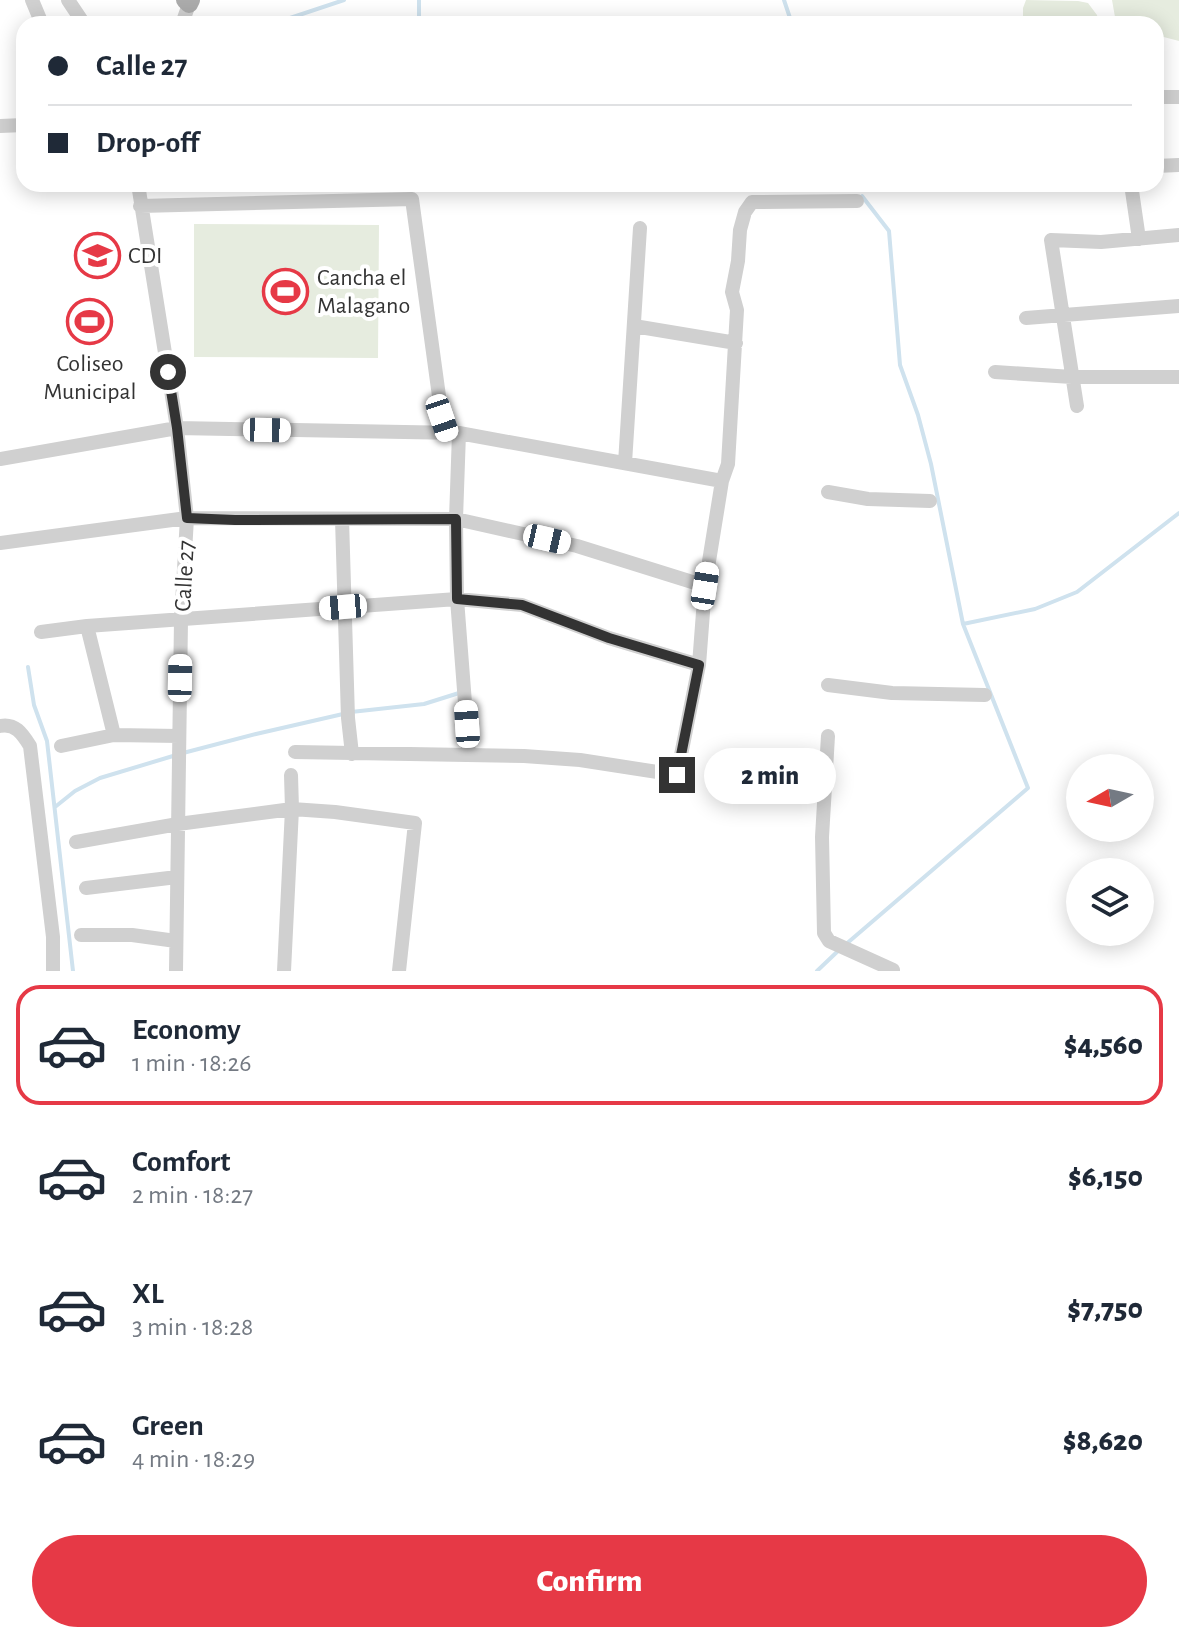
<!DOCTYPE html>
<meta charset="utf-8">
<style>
body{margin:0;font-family:"Alegreya Sans",sans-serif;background:#f6f6f7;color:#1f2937;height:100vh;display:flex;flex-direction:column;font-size:30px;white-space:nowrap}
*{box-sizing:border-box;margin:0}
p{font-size:26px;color:#747a83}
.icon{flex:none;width:44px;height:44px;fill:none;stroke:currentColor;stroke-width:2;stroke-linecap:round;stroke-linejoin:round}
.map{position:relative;height:971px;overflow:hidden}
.side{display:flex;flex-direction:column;background:#fff;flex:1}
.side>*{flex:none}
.guide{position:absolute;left:16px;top:16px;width:1148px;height:176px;border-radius:24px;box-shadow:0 4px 20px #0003;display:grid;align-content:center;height:176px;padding:0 32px;background:#fff}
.needle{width:52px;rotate:261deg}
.fabs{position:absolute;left:1066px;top:754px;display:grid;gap:16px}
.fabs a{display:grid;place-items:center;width:88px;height:88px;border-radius:50%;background:#fff;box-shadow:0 4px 20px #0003;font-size:40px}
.end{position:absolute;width:36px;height:36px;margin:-18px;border:10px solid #333;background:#fff;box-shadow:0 0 0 4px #fff}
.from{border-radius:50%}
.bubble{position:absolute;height:56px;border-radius:28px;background:#fff;box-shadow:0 4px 20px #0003;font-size:26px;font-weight:800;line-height:56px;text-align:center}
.car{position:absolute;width:24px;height:48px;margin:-24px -12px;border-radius:10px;box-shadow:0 0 6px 2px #0007;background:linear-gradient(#fff 24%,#345 0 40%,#fff 0 76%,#345 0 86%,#fff 0)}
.guide b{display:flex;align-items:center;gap:28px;height:76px;font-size:30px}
.guide b+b{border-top:2px solid #e0e1e3}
.guide i{width:20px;height:20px;background:#1f2937}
ul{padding:14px 0 0;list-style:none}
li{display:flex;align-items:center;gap:24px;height:120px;margin:0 16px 12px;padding:0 16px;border:4px solid transparent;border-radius:24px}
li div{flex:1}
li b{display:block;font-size:30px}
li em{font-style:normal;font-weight:800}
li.selected{border-color:#e63946}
li>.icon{width:72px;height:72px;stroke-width:1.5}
.cta{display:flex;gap:16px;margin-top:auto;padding:16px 32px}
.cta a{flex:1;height:92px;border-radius:48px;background:#e63946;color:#fff;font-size:32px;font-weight:800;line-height:92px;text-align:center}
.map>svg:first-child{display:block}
.green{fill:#e6ecdf}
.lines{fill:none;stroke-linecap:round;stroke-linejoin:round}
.stream{stroke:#cfe2ee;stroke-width:4}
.minor{stroke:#d0d0d0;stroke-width:14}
.major{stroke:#ababab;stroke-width:18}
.route{stroke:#333;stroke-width:10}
.labels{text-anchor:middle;stroke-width:8;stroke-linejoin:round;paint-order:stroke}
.poi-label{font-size:24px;fill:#333;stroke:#fff;text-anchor:start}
.street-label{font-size:24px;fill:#333;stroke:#fff}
</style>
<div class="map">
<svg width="1179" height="971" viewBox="0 0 1179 971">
<rect width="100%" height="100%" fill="#fff"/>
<!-- green -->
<path class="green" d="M1026,0l52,1 10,2 9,12 2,9h-68l-8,-8v-8z
M1112,0h67v41l-23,-6v-11h-37l-4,-7z
M194,224l185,1 -1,133 -184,-1z"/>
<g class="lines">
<!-- stream -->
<path class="stream" d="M784,0l8,24
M272,24l72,-24
M419,24v-24
M430,184v3
M853,184l5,6
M963,624l72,-15 42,-17 102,-79
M28,667l6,38 13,36 26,230
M351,712l73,-8 35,-11
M183,753l73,-19 87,-20
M55,807l20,-16 25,-13 73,-22
M845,945l183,-157 -65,-164 -32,-160 -13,-49 -18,-50 -11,-134 -27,-35
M817,971l21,-20"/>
<!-- minor -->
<path class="minor" d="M32,0l10,24
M68,0l16,24
M182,24l7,-20
M1156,97h23
M0,126l24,-1
M1156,166l23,-1
M138,184l39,244 10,90 -6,102 -5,351
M1131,184l8,55
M140,206l272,-7 30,219 6,15
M1026,318l153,-12
M634,326l102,17
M995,372l77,5h107
M1077,406l-26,-166 50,2 78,-7
M459,433l-3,86 1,80 12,156
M0,459l177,-31 282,5 263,48
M625,463l15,-235
M828,492l40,7 62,2
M342,519l6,199 4,36
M0,543l187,-25 269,1 121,27 128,40
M87,626l27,109
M41,632l46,-6 370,-27 65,6 87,33 90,27
M828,685l64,8 93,2
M0,726c15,-3 22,7 30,20l23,191v34
M828,736l-6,101 2,96 5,8 64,29
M61,746l53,-11 65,1
M295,752l229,4 56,4 97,15 22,-110 6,-79 17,-105 6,-17 9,-154 -5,-18 6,-31 2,-31 5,-18 7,-10 105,-1
M76,842l102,-18 114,-15 43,3 80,11 -16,148
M86,888l91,-11
M81,935h51l44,6
M284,971l8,-162 -1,-34"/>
<!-- major -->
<path class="major" d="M185,0l4,4 2,-4"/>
</g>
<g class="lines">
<!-- route -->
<path class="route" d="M168,372l9,56 10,90 48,2 221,-1 1,80 65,6 87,33 90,27 -22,110"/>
</g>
<!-- icons -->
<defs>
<symbol id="school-ring" viewBox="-11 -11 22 22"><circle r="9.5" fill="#fff" stroke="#e63946" stroke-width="1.5"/><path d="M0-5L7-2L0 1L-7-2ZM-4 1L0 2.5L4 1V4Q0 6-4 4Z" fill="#e63946"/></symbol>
<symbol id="stadium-ring" viewBox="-11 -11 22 22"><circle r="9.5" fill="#fff" stroke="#e63946" stroke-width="1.5"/><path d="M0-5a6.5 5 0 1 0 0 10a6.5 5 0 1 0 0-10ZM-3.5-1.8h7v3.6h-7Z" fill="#e63946"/></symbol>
</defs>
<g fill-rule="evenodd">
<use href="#school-ring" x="72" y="230" width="51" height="51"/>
<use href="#stadium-ring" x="260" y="266" width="51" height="51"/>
<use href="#stadium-ring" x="64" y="296" width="51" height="51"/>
</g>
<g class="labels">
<!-- poi labels -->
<g class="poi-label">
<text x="128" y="263">CDI</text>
<text x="317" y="285">Cancha el<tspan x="317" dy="28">Malagano</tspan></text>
<text x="90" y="371" text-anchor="middle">Coliseo<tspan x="90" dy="28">Municipal</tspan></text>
</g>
<!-- street labels -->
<g class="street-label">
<text transform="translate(184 576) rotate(-87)" y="8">Calle 27</text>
</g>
</g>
</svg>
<div class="fabs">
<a><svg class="needle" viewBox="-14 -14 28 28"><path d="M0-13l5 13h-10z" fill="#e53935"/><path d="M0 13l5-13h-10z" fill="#747a83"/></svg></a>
<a><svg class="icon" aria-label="layers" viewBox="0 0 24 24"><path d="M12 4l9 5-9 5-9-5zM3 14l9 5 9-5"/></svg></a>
</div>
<i class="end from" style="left:168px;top:372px"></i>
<i class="end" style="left:677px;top:775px"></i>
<div class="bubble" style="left:704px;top:748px;width:132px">2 min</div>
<i class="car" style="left:442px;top:418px;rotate:161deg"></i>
<i class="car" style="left:267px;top:430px;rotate:91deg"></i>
<i class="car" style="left:547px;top:539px;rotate:103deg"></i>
<i class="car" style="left:705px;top:586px;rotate:9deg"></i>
<i class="car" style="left:343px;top:607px;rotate:265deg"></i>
<i class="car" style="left:180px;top:678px;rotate:1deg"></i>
<i class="car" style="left:467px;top:724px;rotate:356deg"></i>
<div class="guide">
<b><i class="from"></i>Calle 27</b>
<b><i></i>Drop-off</b>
</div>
</div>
<section class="side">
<ul>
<li class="selected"><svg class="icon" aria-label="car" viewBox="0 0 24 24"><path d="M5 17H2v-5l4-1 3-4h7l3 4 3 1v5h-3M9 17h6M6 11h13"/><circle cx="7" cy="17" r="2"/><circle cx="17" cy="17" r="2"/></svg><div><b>Economy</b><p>1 min · 18:26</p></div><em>$4,560</em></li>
<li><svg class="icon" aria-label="car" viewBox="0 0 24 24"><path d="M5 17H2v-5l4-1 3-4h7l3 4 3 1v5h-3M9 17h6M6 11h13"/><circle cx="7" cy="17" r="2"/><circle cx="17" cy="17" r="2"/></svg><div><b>Comfort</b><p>2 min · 18:27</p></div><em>$6,150</em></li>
<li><svg class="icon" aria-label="car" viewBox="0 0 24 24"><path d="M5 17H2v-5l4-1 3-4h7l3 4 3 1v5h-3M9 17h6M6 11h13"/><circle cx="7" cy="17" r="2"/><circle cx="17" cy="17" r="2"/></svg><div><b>XL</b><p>3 min · 18:28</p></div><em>$7,750</em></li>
<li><svg class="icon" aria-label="car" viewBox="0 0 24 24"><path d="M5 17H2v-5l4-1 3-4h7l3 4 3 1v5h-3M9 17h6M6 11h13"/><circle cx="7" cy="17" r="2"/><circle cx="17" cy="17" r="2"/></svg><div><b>Green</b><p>4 min · 18:29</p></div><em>$8,620</em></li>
</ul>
<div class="cta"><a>Confirm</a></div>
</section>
